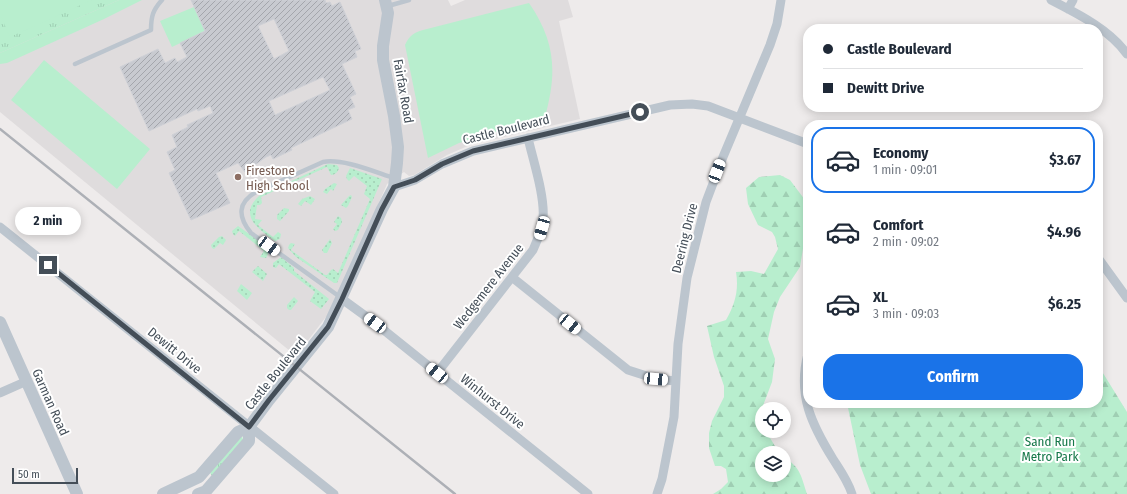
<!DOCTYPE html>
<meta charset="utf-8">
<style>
body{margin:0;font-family:"Fira Sans Condensed",sans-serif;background:#f6f6f7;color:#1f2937;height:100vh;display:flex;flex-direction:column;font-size:15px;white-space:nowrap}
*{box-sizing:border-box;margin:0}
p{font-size:13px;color:#747a83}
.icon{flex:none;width:22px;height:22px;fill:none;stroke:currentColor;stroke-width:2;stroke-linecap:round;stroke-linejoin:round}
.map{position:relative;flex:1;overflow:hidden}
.sheet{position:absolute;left:803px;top:120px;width:300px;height:288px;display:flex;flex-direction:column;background:#fff;border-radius:16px;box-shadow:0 2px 10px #0003}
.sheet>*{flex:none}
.banner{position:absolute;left:803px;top:24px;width:300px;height:88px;border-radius:16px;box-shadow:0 2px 10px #0003;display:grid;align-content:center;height:88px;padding:0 20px;background:#fff}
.controls{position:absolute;left:755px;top:402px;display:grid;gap:8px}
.controls a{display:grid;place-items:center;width:36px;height:36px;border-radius:50%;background:#fff;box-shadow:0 2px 10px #0003;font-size:20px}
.scale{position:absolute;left:12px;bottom:10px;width:66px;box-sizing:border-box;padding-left:4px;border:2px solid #444e58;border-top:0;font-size:11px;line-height:14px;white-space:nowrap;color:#444e58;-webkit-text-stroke:3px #fff;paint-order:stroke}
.end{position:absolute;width:18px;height:18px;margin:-9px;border:5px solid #444e58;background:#fff;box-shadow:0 0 0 2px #fff}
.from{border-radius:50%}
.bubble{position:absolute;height:28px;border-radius:14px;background:#fff;box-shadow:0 2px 10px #0003;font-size:13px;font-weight:700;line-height:28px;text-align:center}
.car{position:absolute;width:12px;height:24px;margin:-12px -6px;border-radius:5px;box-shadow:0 0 3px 1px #0007;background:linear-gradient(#fff 24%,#345 0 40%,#fff 0 76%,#345 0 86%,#fff 0)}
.banner b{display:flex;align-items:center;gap:14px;height:38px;font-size:15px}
.banner b+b{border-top:1px solid #e0e1e3}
.banner i{width:10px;height:10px;background:#1f2937}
ul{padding:7px 0 0;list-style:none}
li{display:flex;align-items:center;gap:12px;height:66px;margin:0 8px 6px;padding:0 12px;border:2px solid transparent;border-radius:16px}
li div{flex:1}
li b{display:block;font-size:15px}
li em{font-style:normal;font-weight:700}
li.current{border-color:#1a73e8}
li>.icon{width:36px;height:36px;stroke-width:1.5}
.primary-button{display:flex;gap:8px;margin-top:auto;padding:8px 20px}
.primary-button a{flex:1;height:46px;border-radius:16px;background:#1a73e8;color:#fff;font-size:16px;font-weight:700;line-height:46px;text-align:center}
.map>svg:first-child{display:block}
.education{fill:#dfdcdd}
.grass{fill:url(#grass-tufts)}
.forest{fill:url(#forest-firs)}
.garden{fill:url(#garden-dots)}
.pitch{fill:#b8eece}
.building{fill:url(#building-hatch);stroke:#cfd1d7;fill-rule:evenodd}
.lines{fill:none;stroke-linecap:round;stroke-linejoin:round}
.service{stroke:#bcc5ce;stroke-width:4.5}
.minor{stroke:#bcc5ce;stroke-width:9}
.tertiary{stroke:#bcc5ce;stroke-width:12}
.rail{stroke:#adb0b6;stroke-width:2.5}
.route{stroke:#444e58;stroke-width:5}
.education-dot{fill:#8d6e63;stroke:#fff;stroke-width:1.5}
.labels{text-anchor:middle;stroke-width:4;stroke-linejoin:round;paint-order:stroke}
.street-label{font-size:13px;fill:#444e58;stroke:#fff}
.education-label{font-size:13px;fill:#785e54;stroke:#fff;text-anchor:start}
.park-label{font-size:13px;fill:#167849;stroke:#fff}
</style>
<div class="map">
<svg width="1127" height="494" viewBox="0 0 1127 494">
<defs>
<pattern id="grass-tufts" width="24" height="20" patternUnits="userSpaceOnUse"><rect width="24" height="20" fill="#b8eece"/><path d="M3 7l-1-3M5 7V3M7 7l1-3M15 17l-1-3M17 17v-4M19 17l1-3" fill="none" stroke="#9fceb3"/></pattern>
<pattern id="forest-firs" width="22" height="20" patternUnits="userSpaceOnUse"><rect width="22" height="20" fill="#b8eece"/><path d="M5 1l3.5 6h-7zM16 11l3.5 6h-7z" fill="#9fceb3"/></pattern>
<pattern id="garden-dots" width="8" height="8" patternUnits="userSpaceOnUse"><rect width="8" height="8" fill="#b8eece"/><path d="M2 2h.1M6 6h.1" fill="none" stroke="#9fceb3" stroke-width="1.8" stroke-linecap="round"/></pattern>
<pattern id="building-hatch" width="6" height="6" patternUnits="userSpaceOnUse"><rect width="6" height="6" fill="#c8cad0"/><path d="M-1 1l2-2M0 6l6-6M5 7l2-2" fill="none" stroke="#a4a6ac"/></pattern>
</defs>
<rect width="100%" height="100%" fill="#eeebeb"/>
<!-- education -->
<path class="education" d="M0,0h448l3,6 14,-6h103l5,17 -14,4 21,98 -110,26 -23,10 -33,20 -5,1 -5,-4 -17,12 -55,125 -36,47 -296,-244z"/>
<!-- grass -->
<path class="grass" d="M0,0h119l-119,53z
M242,436l1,4 -31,36 -3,-5z"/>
<!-- forest -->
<path class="forest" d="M780,175l10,5 18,24v6l-2,20 -6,37 -20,30 -6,15 -6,27 7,20 -3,23 -8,21 -1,6h-1v22h4l13,22h-17v22h22v-18c17,11 17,19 23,37h-94l8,-5 7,-7 -2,-13 -5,-3h-6l-6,-18v-15l3,-12 12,-24v-11l-10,-29 -7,-31 19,-6c9,-16 13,-30 10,-48l15,-1 13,3 14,-25 -3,-12 -3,-5 -14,-7 -10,-21 -2,-16 13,-11z
M1098,365l29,47v82h-256l-11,-29 -13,-62h251z"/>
<!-- garden -->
<path class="garden" d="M328,164l9,1 2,3c-1,4 -4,7 -8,7l-4,-8 -66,30 1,6 -2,2h-3l-2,14 7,1 -4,5 15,12 5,-5 3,2 -1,5 -5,2c-17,-12 -37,-26 -16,-45z
M350,168l32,11 -45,104h-3l-38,-26 -8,-9 1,-3 2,-2 4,1 -4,6 34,25h2l4,-5 2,-1 5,4 32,-74 -6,-5 3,-8 -13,-10 -5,5 -2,-2 -1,-3z
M334,183l3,1 -4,7 -2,-2 -4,5 -4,-2 2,-3z
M351,195l1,2 -4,9 -2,2 -5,-3 8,-9z
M310,196l5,3 -4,6 -6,-4 -4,5 -3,-2 4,-5z
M284,208l5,1v2l-9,10 -3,-2v-4z
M338,216l3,2 1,4 -4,8 -3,1 -2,-2 4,-5 -3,-2z
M238,226l31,22 -1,6 -2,4 -6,-1 4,-6 -25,-20 -4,5 -2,-2 -1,-3z
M222,236l4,4 -3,5 -3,-2 -6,6 -2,-1 -1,-3 8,-8z
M330,239l2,4 -5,10h-3l-2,-3z
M281,257l13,11v3l35,28 -8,10 -11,-8 5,-9 -36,-28 -3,4 -3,-1v-4z
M258,266l9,8 -4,7 -11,-9z
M241,284l11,9 -5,7 -10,-9z
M294,297l4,4 -7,9h-2l-2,-2v-3z"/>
<!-- pitch -->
<path class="pitch" d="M0,0h92l-82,37 -10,-23z
M119,0h23l-38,19 -97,44 -7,1v-11z
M529,3c27,39 28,70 16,114l-86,26 -31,15 -23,-113c5,-10 8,-12 18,-15z
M194,7l11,24 -33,16 -12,-26z
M44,60l106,89 -33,40 -106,-89z"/>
<!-- building -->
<path class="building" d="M191,0h134l1,3 4,-1 2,4 8,-4 21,47 -6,2 2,6 -15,7 14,30 -6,3 5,10 -7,3 4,9 -61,29 1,2 -19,9 -2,-4 -5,2 -21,15 -7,-9 -22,10 14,30 -39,17 -22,-47 6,-3 -8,-18 10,-5 -5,-12 16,-8 -1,-2 26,-12 -3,-7 -12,5 -1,-2 -48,22 -29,-64 38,-18 7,14 10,-5 2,4 10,-5 -7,-14 25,-12zM274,19l15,32 -15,8 -16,-33zM323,77l7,13 -55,25 -6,-14z"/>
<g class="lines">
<!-- service -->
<path class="service" d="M388,6l21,-6
M75,64l76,-34c0,-14 2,-20 11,-30
M340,297l-89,-64c-13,-16 -14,-30 5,-41l67,-30c19,-4 52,10 71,16"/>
<!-- minor -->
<path class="minor" d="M1051,0c27,14 58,29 76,54
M1068,9l5,-9
M394,187l21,-7 27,-16 31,-13 197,-46 22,-1 16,2 100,38
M0,227l334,267
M1098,258l29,40
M513,278l115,92 28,9 19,2
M342,299l33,24 213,171
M808,354c-11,41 4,71 25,105 7,11 15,22 19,35
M437,373l96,-123c5,-11 9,-21 10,-32 2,-22 -10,-58 -15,-80
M0,393l27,-12
M657,494l5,-15 12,-62 4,-73 9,-66 19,-76 17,-45 47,-112 7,-21 4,-24"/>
<!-- tertiary -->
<path class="tertiary" d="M0,322l77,172
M163,494l36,-17 39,-45 11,-5 20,-27 59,-73 54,-118 12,-22 3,-24 1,-16 -4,-31 -11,-56v-14l5,-33 -3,-13
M198,494l8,-3 43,-50v-14"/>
<!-- rail -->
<path class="rail" d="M0,129l455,365"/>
</g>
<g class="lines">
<!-- route -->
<path class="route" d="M48,265l201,162 20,-27 59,-73 14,-28 40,-90 12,-22 21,-7 27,-16 31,-13 167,-39"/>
</g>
<!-- markers -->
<circle class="education-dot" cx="238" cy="177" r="4"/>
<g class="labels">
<!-- street labels -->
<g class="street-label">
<text transform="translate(404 91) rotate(80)" y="5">Fairfax Road</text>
<text transform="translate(506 129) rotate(-14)" y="5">Castle Boulevard</text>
<text transform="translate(684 238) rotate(-76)" y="5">Deering Drive</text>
<text transform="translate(488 286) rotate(-52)" y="5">Wedgemere Avenue</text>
<text transform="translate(175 350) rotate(39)" y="5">Dewitt Drive</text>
<text transform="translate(275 373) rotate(-51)" y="5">Castle Boulevard</text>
<text transform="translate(493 401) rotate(39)" y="5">Winhurst Drive</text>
<text transform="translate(51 402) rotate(66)" y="5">Garman Road</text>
</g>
<!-- education labels -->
<g class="education-label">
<text x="246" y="175">Firestone<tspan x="246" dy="15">High School</tspan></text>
</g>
<!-- park labels -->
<g class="park-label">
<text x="1050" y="446">Sand Run<tspan x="1050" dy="15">Metro Park</tspan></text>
</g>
</g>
</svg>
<div class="controls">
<a><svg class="icon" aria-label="locate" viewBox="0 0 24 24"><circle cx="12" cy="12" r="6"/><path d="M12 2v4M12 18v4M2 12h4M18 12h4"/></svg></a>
<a><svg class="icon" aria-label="layers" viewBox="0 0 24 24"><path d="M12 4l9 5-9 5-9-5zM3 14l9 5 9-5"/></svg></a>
</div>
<div class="scale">50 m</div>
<i class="end from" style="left:640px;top:112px"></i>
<i class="end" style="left:48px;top:265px"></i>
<div class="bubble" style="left:15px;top:207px;width:66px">2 min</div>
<i class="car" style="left:717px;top:171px;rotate:21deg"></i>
<i class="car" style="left:542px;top:228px;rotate:196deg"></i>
<i class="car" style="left:269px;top:246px;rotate:126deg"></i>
<i class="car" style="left:375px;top:323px;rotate:307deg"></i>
<i class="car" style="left:570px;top:324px;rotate:129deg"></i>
<i class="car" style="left:437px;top:373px;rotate:309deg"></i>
<i class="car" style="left:656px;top:379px;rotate:95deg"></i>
<div class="banner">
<b><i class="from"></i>Castle Boulevard</b>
<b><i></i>Dewitt Drive</b>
</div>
<section class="sheet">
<ul>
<li class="current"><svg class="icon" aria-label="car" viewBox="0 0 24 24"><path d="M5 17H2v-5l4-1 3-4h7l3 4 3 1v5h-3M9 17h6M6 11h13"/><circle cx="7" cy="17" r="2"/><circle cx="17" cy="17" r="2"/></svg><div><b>Economy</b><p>1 min · 09:01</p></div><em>$3.67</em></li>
<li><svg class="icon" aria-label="car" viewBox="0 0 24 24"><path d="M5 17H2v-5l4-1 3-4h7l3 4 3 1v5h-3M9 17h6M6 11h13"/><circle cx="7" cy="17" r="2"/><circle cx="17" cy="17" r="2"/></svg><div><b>Comfort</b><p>2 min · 09:02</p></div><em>$4.96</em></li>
<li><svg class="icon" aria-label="car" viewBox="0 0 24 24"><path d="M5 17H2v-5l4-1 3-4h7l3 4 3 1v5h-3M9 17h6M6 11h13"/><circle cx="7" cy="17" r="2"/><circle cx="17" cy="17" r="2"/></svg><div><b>XL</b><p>3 min · 09:03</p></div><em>$6.25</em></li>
</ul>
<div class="primary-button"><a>Confirm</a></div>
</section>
</div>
